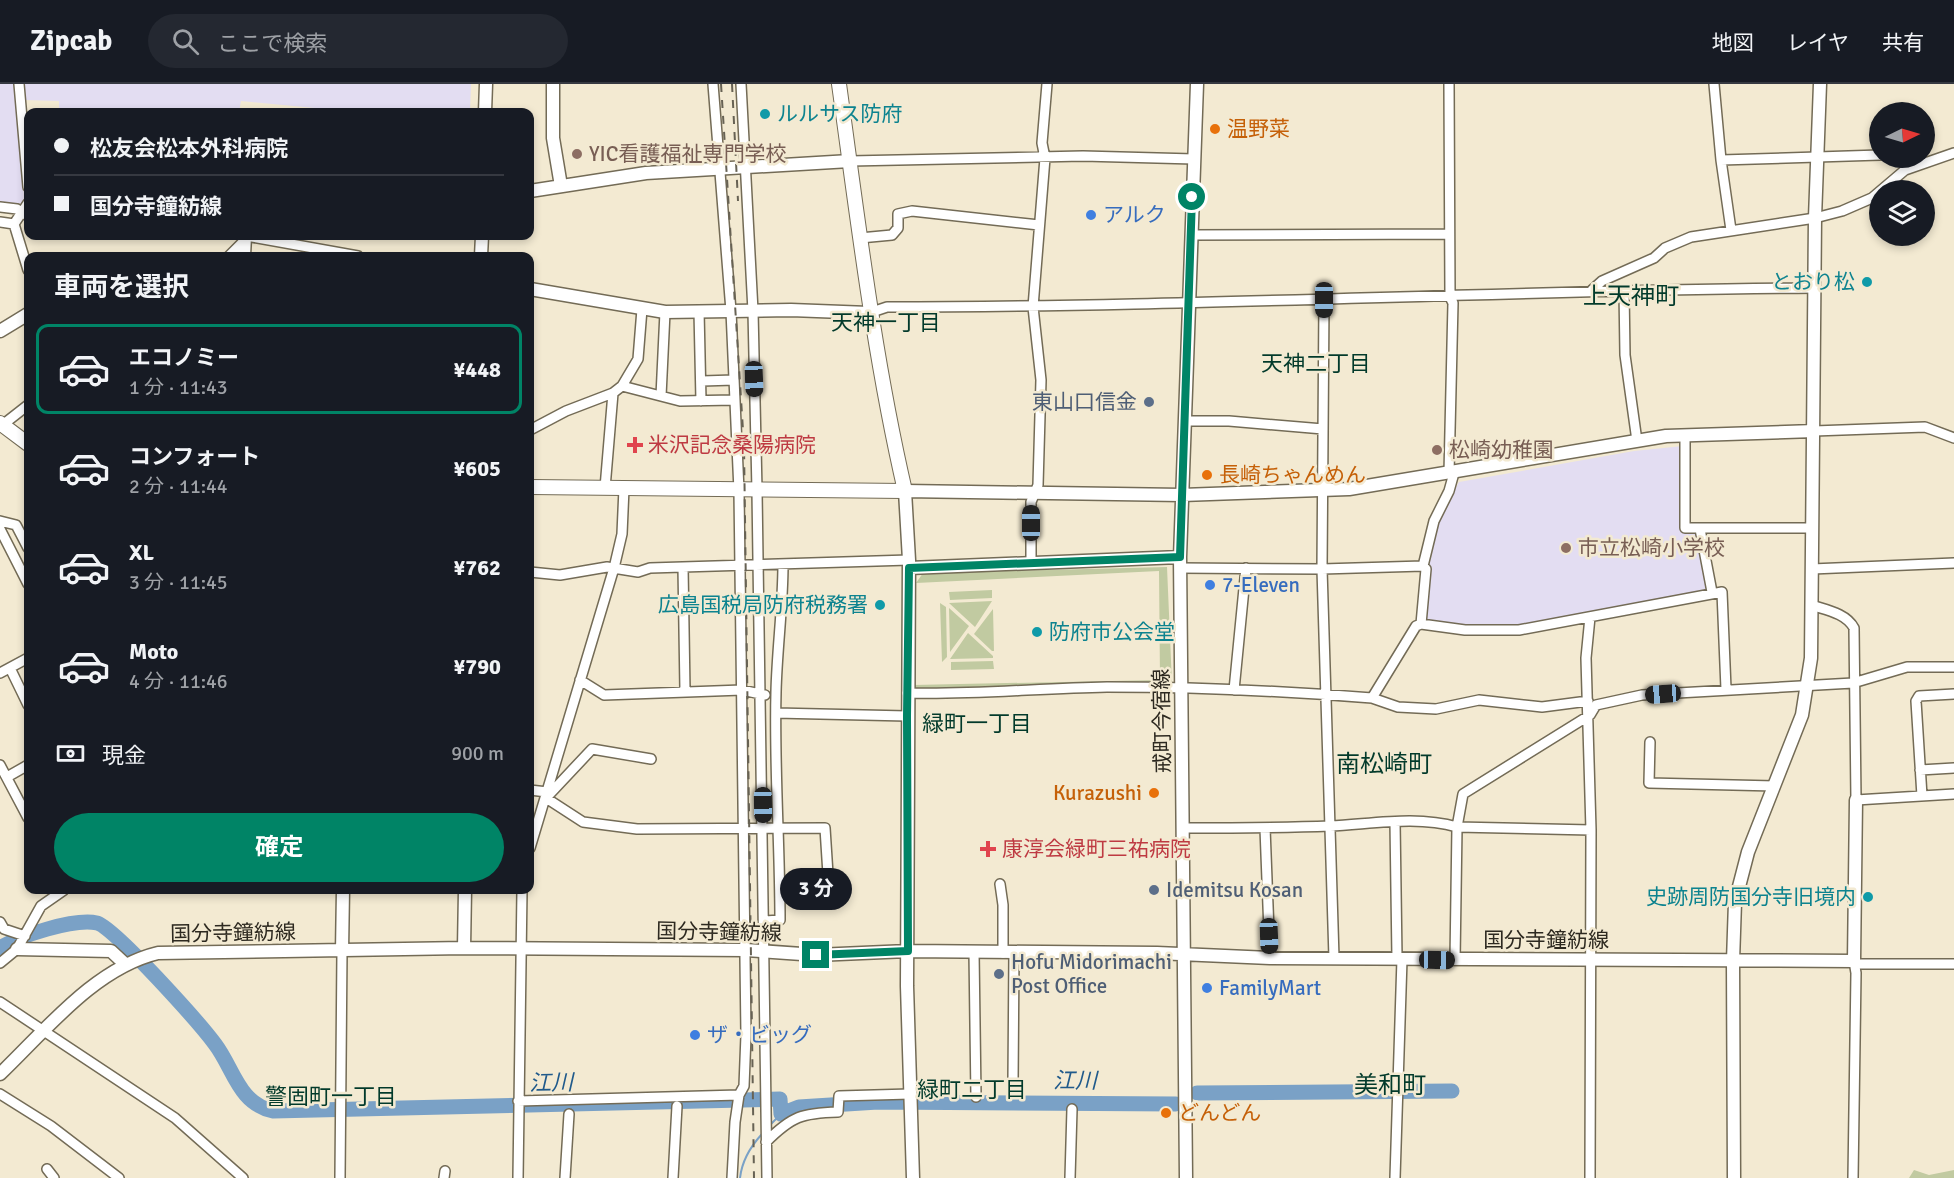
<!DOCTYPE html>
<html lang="ja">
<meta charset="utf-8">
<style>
body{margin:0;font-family:Signika,"Noto Sans JP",sans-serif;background:#242831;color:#f1f3f6;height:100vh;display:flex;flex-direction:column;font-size:22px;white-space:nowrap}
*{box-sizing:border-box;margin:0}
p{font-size:20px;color:#9ea1a6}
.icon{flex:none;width:33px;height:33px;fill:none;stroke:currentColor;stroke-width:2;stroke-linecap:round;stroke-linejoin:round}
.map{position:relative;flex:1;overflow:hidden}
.side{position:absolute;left:24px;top:168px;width:510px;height:642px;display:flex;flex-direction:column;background:#171b24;border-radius:12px;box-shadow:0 3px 9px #0003}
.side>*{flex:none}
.guide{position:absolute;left:24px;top:24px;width:510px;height:132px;border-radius:12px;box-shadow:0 3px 9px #0003;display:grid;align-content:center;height:132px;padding:0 30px;background:#171b24}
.needle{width:39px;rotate:85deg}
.controls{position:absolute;left:1869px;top:18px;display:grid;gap:12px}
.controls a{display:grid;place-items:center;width:66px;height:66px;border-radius:50%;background:#171b24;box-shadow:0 3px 9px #0003;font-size:30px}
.end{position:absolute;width:27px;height:27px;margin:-14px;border:8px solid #008466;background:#fff;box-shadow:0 0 0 3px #fff}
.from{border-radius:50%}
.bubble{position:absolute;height:42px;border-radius:21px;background:#171b24;box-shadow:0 3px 9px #0003;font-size:20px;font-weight:700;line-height:42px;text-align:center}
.car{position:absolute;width:18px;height:36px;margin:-18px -9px;border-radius:8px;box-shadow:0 0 4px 2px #0007;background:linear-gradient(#222 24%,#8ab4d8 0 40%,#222 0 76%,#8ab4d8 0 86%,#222 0)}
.guide b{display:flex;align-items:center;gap:21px;height:57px;font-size:22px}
.guide b+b{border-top:2px solid #363941}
.guide i{width:15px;height:15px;background:#f1f3f6}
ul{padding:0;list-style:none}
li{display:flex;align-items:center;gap:18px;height:90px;margin:0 12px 9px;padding:0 18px;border:3px solid transparent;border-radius:12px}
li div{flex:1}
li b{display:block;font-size:22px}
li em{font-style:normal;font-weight:700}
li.current{border-color:#008466}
li>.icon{width:54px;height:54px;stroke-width:1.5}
h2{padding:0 30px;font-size:27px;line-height:72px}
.pay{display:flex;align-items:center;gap:15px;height:66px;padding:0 30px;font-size:22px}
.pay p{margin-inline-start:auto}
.primary-button{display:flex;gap:12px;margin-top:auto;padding:12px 30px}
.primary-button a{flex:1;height:69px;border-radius:36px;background:#008466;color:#fff;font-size:24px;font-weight:700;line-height:69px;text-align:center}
header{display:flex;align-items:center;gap:36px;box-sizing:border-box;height:84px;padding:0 30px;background:#171b24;border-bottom:2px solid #363941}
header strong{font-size:28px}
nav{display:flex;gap:33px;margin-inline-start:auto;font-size:21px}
.search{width:420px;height:54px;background:#242831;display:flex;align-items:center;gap:15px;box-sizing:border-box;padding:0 21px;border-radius:33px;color:#9ea1a6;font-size:22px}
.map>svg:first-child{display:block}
.education{fill:#e3ddf2}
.green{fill:#c1caa1}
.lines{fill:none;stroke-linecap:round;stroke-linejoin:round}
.stream{stroke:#7aa1c6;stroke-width:2}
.river{stroke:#7aa1c6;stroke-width:15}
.minor-casing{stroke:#736b56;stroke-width:12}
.tertiary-casing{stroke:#736b56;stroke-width:15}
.secondary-casing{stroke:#736b56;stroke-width:16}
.minor{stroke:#fff;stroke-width:9}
.tertiary{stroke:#fff;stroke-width:12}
.secondary{stroke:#fff;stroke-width:14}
.rail{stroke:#676254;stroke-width:2;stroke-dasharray:8 8;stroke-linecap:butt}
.route{stroke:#008466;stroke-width:8}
.culture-dot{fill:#0f9aa8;stroke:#f3ead2;stroke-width:2}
.food-dot{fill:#e8710a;stroke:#f3ead2;stroke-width:2}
.education-dot{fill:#8d6e63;stroke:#f3ead2;stroke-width:2}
.shop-dot{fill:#3f7fe0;stroke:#f3ead2;stroke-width:2}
.service-dot{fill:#5c6f8a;stroke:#f3ead2;stroke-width:2}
.health-dot{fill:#e0444e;stroke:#f3ead2;stroke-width:2}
.labels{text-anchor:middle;stroke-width:5;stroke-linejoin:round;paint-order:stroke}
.culture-label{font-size:21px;fill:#0d838f;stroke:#f3ead2;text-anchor:end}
.food-label{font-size:21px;fill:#c56008;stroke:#f3ead2;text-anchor:start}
.education-label{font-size:21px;fill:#785e54;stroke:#f3ead2;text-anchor:start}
.shop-label{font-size:21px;fill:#366cbe;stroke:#f3ead2;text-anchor:start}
.service-label{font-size:21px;fill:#4e5e75;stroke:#f3ead2;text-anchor:start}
.health-label{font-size:21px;fill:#be3a42;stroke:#f3ead2;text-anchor:start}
.street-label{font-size:21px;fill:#2d2920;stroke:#f3ead2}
.neighbourhood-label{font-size:22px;fill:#023a2b;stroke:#f3ead2}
.water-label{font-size:22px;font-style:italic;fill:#205a8b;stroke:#f3ead2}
.quarter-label{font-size:24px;fill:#023a2b;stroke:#f3ead2}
</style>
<header>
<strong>Zipcab</strong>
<div class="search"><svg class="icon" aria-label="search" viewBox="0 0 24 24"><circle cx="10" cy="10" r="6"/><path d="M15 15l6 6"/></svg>ここで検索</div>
<nav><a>地図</a><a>レイヤ</a><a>共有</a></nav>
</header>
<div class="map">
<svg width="1954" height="1094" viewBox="0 0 1954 1094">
<rect width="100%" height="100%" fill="#f3ead2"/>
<!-- education -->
<path class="education" d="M0,0h19l3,16 2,104 -24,-2z
M22,0h449l-1,28h-113l-116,-11 -2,11h-151l-29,-3v-8l-35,-1z
M1683,362v85l16,-1 9,61 -188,37 -60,-2 -34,-6 3,-55 -4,-1 9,-36 25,-46 175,-31z"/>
<!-- green -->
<path class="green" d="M1167,483l5,117 -67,-1 -187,7 -5,-5 247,-5 -1,-109 -243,12 7,-10z
M992,506v8l-42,2 -1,-8z
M992,517l-17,26 -26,-24z
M940,519l6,4 1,50 -5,5z
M949,524l20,18 -19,26z
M993,525l1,42h-2l-18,-17z
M968,549l25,23v2l-43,1z
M993,577l1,8 -43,1v-8z
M1914,1086l15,5 25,-5v8h-45z"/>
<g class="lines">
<!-- stream -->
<path class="stream" d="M770,1041l11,-11
M740,1094c2,-18 10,-31 22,-44"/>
<!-- river -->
<path class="river" d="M0,864c19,-12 74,-30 97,-25 17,4 104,102 118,121 19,25 23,59 58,67l507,-12 1,15 18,-7 79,-5 298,2
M1197,1009l255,-2"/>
<defs>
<path id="minor" d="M19,0l9,103
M713,0l18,227 8,180 7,544 -2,51 -5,9 -4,27 -3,56
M741,0l12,227 4,180 10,687
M1714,0l7,76 10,70
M1721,76l159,-5
M850,77l233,-5 111,3
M28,119l-14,21 14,46
M0,123l17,2 9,6
M0,138l14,2
M1191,151l257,-1
M246,152l112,20
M860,154l32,-3 6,-7v-14l14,-3 127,14
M229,172l14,-14
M1592,206l10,-9 52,-23 11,-10 26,-11 124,-19 27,-7 30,-13 33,-28 49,-17
M1624,206l1,65 12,86
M1324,216l-2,269 12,389
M699,227l2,90
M869,229l18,-6c310,0 619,-17 928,-19
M702,297l32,-1
M622,302l58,15 55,-1
M661,312l4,-84
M1185,337h44l94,8
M0,343l28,-22
M530,346l36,-19 47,-18 9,-7 16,-27 4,-50
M1814,347l111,-4 29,11
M1685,351v93h127
M1449,389l4,-170 -3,-6 -1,-213
M605,404l8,-95
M0,437l16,4 12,23
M0,445l28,55
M1700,445l12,63
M1031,480v-62l7,-17 3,-105 -8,-73 12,-149 -3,-15 5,-59
M683,483l2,124
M1180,484l142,1 101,-3
M1812,485l142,-6
M530,488l30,3 47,-8 31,5 12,-4 259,-8
M1811,521c15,5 35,8 43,23l2,172 98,-6
M1590,533l-4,41 5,172 -1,348
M1421,540l44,6h54l203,-38 4,97
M10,584l18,37
M0,589l28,-15
M580,596l24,15 138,-5 23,5
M1234,606l12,-122
M907,609c67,2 133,-5 200,-6 89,0 177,4 265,11l26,9 38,2 43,-9 63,7 46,-6
M1372,614l44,-72 5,-2 5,-55 -3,-3 11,-45 15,-30 5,-18
M776,629l131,3
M1650,658l-1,41 126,3
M0,681l28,53
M1920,686l34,-2
M7,693l21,-12
M530,706l17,2
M1922,712l-6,-95 3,-5 35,-2
M546,714l37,24 54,7 188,-1 4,62
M546,714l46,-49 59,10
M1395,738l2,136
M1183,744c49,0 98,0 147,-2 42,-2 87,-11 127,1l134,3
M1265,744l5,130
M530,764l84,-280 8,-34 2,-46
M1000,800l3,21v48
M765,837l15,-1c0,-76 -6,-153 -4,-228 1,-43 7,-85 7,-128
M0,838l4,7 21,7
M974,868l2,145
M1455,876l2,-133 6,-33 127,-79 6,-10 46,-10 211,-12 54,-16h47
M1854,877l5,3h95
M0,879l17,-14 24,-43 23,-16
M0,918l175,116 68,60
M1013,998l1,-130
M0,1010l51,32 68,52
M518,1017l221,-6
M766,1058c26,-26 36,-29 72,-30l1,-16 71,-2
M47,1085l7,9
M340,1094l2,-227
M444,1094l1,-7
M518,1094l4,-288
M565,1094l4,-64
M673,1094l4,-72
M1070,1094l2,-69
M1395,1094l7,-219
M1853,1094l3,-205 -2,-12"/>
<path id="tertiary" d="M553,0v54l8,48
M485,28l1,-28
M530,107l116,-18 204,-12
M244,172l1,-20
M481,172l1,-20
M530,205l135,23 126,-2 78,3
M0,247l28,-17
M909,484l271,-11
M464,864l1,-58
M17,865l94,2 14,13
M342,867l1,-61
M0,990c46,-44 95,-106 158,-121l306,-5 282,2 70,5 92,-4 249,2 113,5 584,3 2,-161
M913,1094l-6,-192 2,-426 -4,-69 277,4 167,-6 317,-53 148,-5
M1186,1094l-6,-621 17,-473
M1734,1094l-1,-217 2,-59 13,-50 54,-137 9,-57 4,-440 5,-134"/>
<path id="secondary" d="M0,339l28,21
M530,403l375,4c-31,-134 -47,-270 -66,-407"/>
</defs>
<!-- minor casing -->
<use href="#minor" class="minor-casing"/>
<!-- tertiary casing -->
<use href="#tertiary" class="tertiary-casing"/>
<!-- secondary casing -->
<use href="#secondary" class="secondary-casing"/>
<!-- minor -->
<use href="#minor" class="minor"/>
<!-- tertiary -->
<use href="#tertiary" class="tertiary"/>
<!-- secondary -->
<use href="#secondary" class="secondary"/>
<!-- rail -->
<path class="rail" d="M721,0l23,362 10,732
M732,0l6,117"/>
</g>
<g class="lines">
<!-- route -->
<path class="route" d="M816,871l92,-4 -1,-235 2,-148 271,-11 12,-360"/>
</g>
<!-- markers -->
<g class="culture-dot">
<circle cx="765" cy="30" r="6"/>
<circle cx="1867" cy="198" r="6"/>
<circle cx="880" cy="521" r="6"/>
<circle cx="1037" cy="548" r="6"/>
<circle cx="1868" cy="813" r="6"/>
</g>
<g class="food-dot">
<circle cx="1215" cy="45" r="6"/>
<circle cx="1207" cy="391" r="6"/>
<circle cx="1154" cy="709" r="6"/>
<circle cx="1166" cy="1029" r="6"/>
</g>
<g class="education-dot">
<circle cx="577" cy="70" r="6"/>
<circle cx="1437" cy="366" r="6"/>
<circle cx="1566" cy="464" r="6"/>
</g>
<g class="shop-dot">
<circle cx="1091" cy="131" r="6"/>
<circle cx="1210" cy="501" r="6"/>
<circle cx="1207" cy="904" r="6"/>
<circle cx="695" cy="951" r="6"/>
</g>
<g class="service-dot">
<circle cx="1149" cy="318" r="6"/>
<circle cx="1154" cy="806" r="6"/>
<circle cx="999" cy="890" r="6"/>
</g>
<g class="health-dot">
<path d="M632 352h6v6h6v6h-6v6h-6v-6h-6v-6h6z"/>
<path d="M985 756h6v6h6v6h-6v6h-6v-6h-6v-6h6z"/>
</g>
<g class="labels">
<!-- culture labels -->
<g class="culture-label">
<text x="777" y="37" text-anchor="start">ルルサス防府</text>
<text x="1855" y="205">とおり松</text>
<text x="868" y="528">広島国税局防府税務署</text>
<text x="1049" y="555" text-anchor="start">防府市公会堂</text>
<text x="1856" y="820">史跡周防国分寺旧境内</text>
</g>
<!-- food labels -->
<g class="food-label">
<text x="1227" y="52">温野菜</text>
<text x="1219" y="398">長崎ちゃんめん</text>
<text x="1142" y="716" text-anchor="end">Kurazushi</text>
<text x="1178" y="1036">どんどん</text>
</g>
<!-- education labels -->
<g class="education-label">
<text x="589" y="77">YIC看護福祉専門学校</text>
<text x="1449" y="373">松崎幼稚園</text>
<text x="1578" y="471">市立松崎小学校</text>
</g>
<!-- shop labels -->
<g class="shop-label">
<text x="1103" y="138">アルク</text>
<text x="1222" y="508">7-Eleven</text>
<text x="1219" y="911">FamilyMart</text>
<text x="707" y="958">ザ・ビッグ</text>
</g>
<!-- service labels -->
<g class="service-label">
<text x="1137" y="325" text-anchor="end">東山口信金</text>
<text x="1166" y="813">Idemitsu Kosan</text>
<text x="1011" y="885">Hofu Midorimachi<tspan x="1011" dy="24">Post Office</tspan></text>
</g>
<!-- health labels -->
<g class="health-label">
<text x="648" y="368">米沢記念桑陽病院</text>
<text x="1002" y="772">康淳会緑町三祐病院</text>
</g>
<!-- street labels -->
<g class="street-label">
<text transform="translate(1162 637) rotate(-91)" y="7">戒町今宿線</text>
<text transform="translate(719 848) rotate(1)" y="7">国分寺鐘紡線</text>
<text transform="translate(233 849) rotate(-1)" y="7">国分寺鐘紡線</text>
<text x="1546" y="863">国分寺鐘紡線</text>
</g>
<!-- neighbourhood labels -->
<g class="neighbourhood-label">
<text x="886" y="246">天神一丁目</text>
<text x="1316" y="287">天神二丁目</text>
<text x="977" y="647">緑町一丁目</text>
<text x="972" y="1013">緑町二丁目</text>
<text x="331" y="1020">警固町一丁目</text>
</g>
<!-- water labels -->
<g class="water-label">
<text x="1075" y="1004">江川</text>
<text transform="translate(551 998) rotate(-1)" y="8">江川</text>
</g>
<!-- quarter labels -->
<g class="quarter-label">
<text x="1631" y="220">上天神町</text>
<text x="1384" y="688">南松崎町</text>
<text x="1390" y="1009">美和町</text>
</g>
</g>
</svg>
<div class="controls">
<a><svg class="needle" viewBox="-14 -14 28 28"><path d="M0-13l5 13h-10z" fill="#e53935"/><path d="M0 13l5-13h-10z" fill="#9ea1a6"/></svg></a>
<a><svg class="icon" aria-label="layers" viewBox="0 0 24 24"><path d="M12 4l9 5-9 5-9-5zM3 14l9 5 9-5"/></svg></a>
</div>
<i class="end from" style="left:1192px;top:113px"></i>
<i class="end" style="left:816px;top:871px"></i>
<div class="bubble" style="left:780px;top:784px;width:72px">3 分</div>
<i class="car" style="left:1324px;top:216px;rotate:180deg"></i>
<i class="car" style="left:754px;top:295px;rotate:178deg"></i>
<i class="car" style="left:1031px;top:439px;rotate:0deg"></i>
<i class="car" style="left:1663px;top:610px;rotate:266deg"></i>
<i class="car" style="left:763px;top:721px;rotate:179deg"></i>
<i class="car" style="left:1269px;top:852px;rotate:178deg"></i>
<i class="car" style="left:1437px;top:876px;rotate:91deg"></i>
<div class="guide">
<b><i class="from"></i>松友会松本外科病院</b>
<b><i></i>国分寺鐘紡線</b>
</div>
<section class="side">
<h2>車両を選択</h2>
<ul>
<li class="current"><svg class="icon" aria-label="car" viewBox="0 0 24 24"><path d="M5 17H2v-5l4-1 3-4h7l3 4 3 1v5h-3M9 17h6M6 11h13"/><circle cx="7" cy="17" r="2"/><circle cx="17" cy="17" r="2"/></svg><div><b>エコノミー</b><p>1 分 · 11:43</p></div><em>¥448</em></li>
<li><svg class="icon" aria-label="car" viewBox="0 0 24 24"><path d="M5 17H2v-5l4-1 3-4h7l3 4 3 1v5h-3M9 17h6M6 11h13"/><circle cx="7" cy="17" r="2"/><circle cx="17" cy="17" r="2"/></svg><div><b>コンフォート</b><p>2 分 · 11:44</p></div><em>¥605</em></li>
<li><svg class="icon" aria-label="car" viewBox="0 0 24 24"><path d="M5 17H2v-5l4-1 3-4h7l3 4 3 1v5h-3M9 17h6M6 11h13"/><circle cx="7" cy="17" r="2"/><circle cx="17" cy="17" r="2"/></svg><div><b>XL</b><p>3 分 · 11:45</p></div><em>¥762</em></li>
<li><svg class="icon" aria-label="car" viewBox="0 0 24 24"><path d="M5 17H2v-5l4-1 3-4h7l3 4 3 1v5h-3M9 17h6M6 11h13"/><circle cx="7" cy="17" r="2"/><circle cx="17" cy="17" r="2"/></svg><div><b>Moto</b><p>4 分 · 11:46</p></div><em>¥790</em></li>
</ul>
<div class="pay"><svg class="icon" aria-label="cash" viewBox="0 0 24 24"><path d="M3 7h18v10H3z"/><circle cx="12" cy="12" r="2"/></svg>現金<p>900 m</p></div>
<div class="primary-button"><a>確定</a></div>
</section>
</div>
